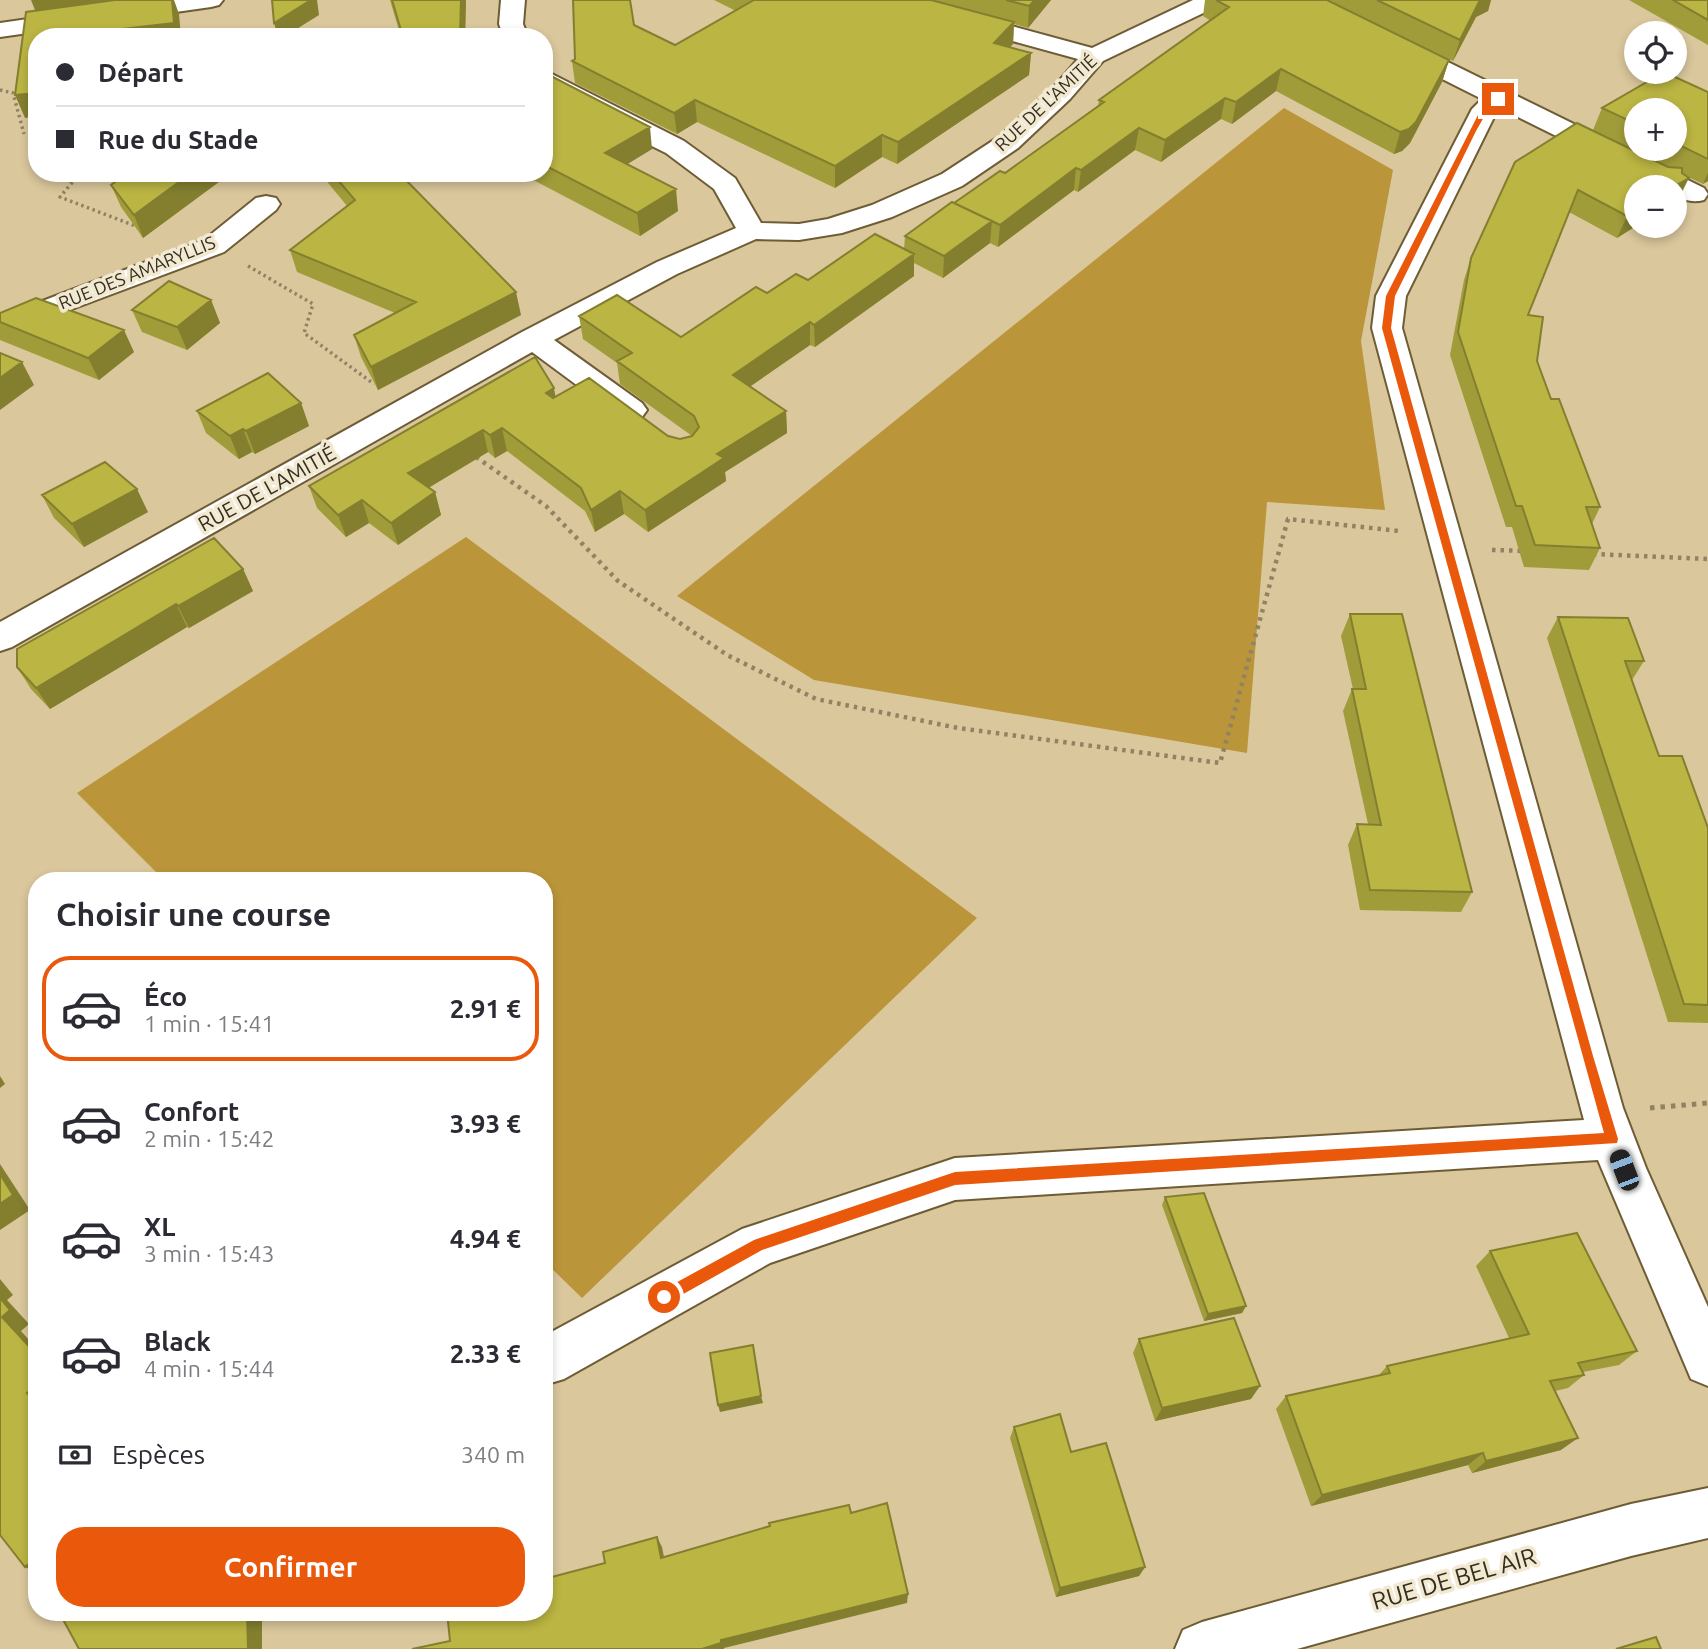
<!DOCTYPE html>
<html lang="fr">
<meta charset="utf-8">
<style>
body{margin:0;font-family:Ubuntu,sans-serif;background:#f7f7f7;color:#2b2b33;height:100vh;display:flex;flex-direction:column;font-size:26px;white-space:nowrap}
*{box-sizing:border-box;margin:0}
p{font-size:23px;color:#7c7c81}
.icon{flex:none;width:38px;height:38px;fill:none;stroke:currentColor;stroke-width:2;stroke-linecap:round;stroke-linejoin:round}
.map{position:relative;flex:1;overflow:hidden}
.sheet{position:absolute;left:28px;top:872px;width:525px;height:749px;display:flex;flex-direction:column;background:#fff;border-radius:28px;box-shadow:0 4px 10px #0003}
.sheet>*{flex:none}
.guide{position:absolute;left:28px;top:28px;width:525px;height:154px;border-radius:28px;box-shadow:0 4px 10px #0003;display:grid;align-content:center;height:154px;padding:0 28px;background:#fff}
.tools{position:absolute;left:1624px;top:21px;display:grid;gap:14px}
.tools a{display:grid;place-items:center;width:63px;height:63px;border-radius:50%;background:#fff;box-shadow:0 4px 10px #0003;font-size:35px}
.end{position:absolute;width:32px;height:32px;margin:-16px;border:9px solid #ea580c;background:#fff;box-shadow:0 0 0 4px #fff}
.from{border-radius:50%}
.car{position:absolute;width:21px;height:42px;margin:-21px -10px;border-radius:9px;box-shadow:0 0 5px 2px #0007;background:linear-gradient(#222 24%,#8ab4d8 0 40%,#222 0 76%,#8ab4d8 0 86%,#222 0)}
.guide b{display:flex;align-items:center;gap:24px;height:66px;font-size:26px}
.guide b+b{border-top:2px solid #e1e1e2}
.guide i{width:18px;height:18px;background:#2b2b33}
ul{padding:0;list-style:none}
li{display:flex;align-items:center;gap:21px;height:105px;margin:0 14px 10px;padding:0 14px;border:4px solid transparent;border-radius:28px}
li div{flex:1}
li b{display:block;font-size:26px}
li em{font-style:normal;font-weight:700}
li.on{border-color:#ea580c}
li>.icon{width:63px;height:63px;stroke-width:1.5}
h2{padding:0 28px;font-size:32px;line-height:84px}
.pay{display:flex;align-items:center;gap:18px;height:77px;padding:0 28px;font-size:26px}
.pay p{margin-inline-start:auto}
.primary-button{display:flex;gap:14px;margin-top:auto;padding:14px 28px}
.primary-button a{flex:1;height:80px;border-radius:28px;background:#ea580c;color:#fff;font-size:28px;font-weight:700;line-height:80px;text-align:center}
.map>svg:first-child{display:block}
.green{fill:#ba953a}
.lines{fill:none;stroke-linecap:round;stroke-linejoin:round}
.minor-casing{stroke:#6e5c35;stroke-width:4}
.path-far2{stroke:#908263;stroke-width:3.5;stroke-dasharray:2.5 3.5;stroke-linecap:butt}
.path-far1{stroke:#908263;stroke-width:4.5;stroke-dasharray:3.5 5;stroke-linecap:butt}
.path{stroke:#908263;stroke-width:5;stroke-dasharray:4.5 6;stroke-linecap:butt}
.minor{fill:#fff;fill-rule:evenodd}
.wall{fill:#a19c3a;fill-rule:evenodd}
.shaded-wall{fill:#837f2f}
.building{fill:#bbb543;stroke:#837f2f;stroke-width:2}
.route{fill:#ea580c}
.labels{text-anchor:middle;stroke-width:7;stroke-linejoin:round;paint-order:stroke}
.far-street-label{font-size:18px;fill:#352e1c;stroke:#f2e9d3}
.street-label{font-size:21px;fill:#352e1c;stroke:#f2e9d3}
.near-street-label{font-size:24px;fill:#352e1c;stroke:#f2e9d3}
</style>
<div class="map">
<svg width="1708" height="1649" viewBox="0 0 1708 1649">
<rect width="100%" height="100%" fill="#dac79c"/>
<!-- green -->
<path class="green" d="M1284,108l109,62 -32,171 24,169 -118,-8 -20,251 -433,-73 -137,-84z
M466,537l511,381 -395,380 -38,-37v-381h-380l-87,-87z"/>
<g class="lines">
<defs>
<path id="minor" d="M160,0h63l-4,5 -8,2 -211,30v-14z
M501,0h24l-2,24 5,13h-24l-5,-13z
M877,0h39l176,48 101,-48h31l-4,5 -117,56 -33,38 -52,49 -56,38 -70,31 -50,16 -43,7 -43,-1 -79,35 -123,66 88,63 5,7 -5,7 -11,3 -11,-3 -88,-65 -520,295 -12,4v-29l522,-290 135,-70 79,-34 -22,-39 -48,-36 -77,-38 -45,-26v-19l140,71 51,37 26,45 38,1 29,-5 44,-14 70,-31 58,-38 52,-47 26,-30 -197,-54z
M1291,0h31l382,188 4,6 -4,6c-12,3 -19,0 -29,-5v-8h-16l-157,-78 -6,4 -90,183 -4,32 221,780 23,60 62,139v79l-17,-7 -93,-219 -643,40 -185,63 -206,116 -20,6v-49l198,-107 213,-71 629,-38 -212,-792 4,-32 96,-187 10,-10 -187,-94z
M266,196l10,2 4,6 -4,6 -52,42 -224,84v-19l204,-77 52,-42z
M1708,1488v50l-77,18 -334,93h-122l8,-19 19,-8 429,-118z"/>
</defs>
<!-- minor casing -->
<use href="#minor" class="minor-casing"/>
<!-- path-far2 -->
<path class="path-far2" d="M0,90l13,3 11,41
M80,173l-20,24 78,30
M248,266l65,38 -9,29 70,51"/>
<!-- path-far1 -->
<path class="path-far1" d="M476,457l70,49 72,75 109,74 89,44 142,29 262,35 68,-244 111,12
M1492,550l33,1
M1593,554l115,5"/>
<!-- path -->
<path class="path" d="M1650,1108l58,-5"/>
<!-- minor -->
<use href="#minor" class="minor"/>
</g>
<!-- wall -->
<path class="wall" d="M390,0h76l-1,37h-64z
M714,0h337l-23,28 -14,-4 -1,20 -4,3 22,6 -2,22 -132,89 -15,-7 -47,31 -138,-66 -20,12 -102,-51 -3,-22 62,-36 41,20 61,-34z
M1205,0h122l122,60 -7,22 -32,61 -8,8 -8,3 -118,-63 -44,33 -11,-5 -60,43 -26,-12 -57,42 -4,-2 -76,57 -8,-4 -47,35 -29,-15v13l-99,71 -5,-2 -60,41 36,25 1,22 -62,39 1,9 -78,51 -24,-18 -29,18 -10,-21 -78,-60 -12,7 -7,-6 -60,36 7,4 6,23 -43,30 -29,-22 -23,14 -29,-29 -8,-22 246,-89 125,42 12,-3 -72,-52 -3,-21 -34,-24 -4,-23 102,21 86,-44 137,-44 1,-13 49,-33 51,-30 93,-67 1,-6 112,-79 -8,-5z
M1328,0h163l-3,11 -12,6 -23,44z
M1629,0h79v45z
M544,76l108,73 -25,15 51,47 -38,25 -120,-63h24z
M1708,92v89l-5,3 -15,-7 -10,23 -3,2v-15l-39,39 -19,12 -48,-26 -41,103 9,46 14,38 49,108 -8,17 8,24 -11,22 -65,-3 -12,-40h-6l-56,-172 14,-75 7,-22 122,-128 9,-22zM1636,110h39v39h-39z
M127,173h104l-88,65 -22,-31 -10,-22z
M320,173h79l122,142 -143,75 -17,-33 -7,-22 41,-22 -98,-41 -7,-22 57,-44z
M211,300l9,23 -33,27 -45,-18 -10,-22z
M0,313l134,39 -35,28 -99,-40z
M301,403l8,23 -54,28 -3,-2 -13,7 -33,-26 -9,-22z
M42,495l106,17 -64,35 -30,-29z
M243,569l10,22 -64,37 -2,-1 -137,82 -19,-20 -14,-22z
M1350,614l122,278 -11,20 -101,-2 -12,-65 9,-21h11l-25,-113 9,-22h1l-12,-53z
M1558,617l86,44 -12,19 27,76 49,72v195l-40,-1 -121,-384z
M1165,1197l81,109 -4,7 -38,8 -42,-116z
M1490,1251l147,100 -18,14 -36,7 1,3 -16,13 -13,3 6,59 -89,23 -4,-8 -157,41 -35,-97 10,-13 93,-21 8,-9 122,-28 -33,-72z
M1139,1339l112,60 -96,22 -22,-68z
M1014,1427l57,25 74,115 -6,9 -83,21 -46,-159z"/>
<!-- shaded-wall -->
<path class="shaded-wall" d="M31,0h111l-105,15z
M172,0h2l5,14 2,23h-128z
M311,0h6l2,15 -35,22h-6l-4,-14z
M461,0h5l-1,37h-5z
M1035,0h16l-23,28 1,-22z
M1480,0h11l-3,11 -12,6 -23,44 7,-21z
M1014,22l-1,22 -20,21 1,-22z
M1031,53l-2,22 -132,89 1,-22z
M1449,60l-7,22 -32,61 -8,8 -8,3 6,-22z
M1281,69l-5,22 -44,33 4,-22z
M37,93v23l-12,2 -10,-23z
M1225,98l-4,21 -60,43 4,-22z
M695,100l2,22 -20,12 -3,-21z
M650,127l2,22 -44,27 -3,-23z
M1139,128l-4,22 -57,42 3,-22z
M882,135v22l-47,31v-22z
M1076,168l-2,22 -76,57 2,-22z
M191,173h40l-88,65 -9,-23z
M1708,173v8l-5,3z
M1689,178l-11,22 -3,2v-15h-2z
M676,189l2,22 -38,25 -3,-23z
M1636,210v16l-19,12 10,-22z
M992,221l-2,22 -47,35 1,-22z
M914,254v22l-99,71 -1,-22z
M516,292l5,23 -143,75 -7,-23z
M211,300l9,23 -33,27 -10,-23z
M810,322v23l-75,52 -2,-22z
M124,330l10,22 -35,28 -11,-22z
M22,362l12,23 -34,25v-32z
M554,388l4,23 -12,-18z
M301,403l8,23 -54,28 -9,-23z
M786,411l1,22 -62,39 1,9 -78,51 -3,-22 72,-56z
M502,428l5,23 -12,7 -5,-23z
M243,429l9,23 -13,7 -9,-23z
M483,430l5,22 -73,44 -7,-23z
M137,489l11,23 -64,35 -12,-23z
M620,491l4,23 -29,18 -4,-22z
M435,492l6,23 -43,30 -7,-22z
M362,500l7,23 -23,14 -8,-22z
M243,569l10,22 -64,37 -11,-22z
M176,604l11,23 -137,82 -14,-21z
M0,1076l5,8 -5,4z
M0,1164l30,46 -30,20z
M0,1279l13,16 -6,5 22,24 -8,7 16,18v6l-35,-38 -2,-19z
M1246,1306l-4,7 -38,8 4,-7z
M37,1385v20l-10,-12z
M1260,1386l-9,13 -96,22 7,-13z
M761,1396l2,7 -43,9 -2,-7z
M1578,1438l-17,12 -89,23 14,-12z
M1483,1453l-15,12 -157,41 11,-11z
M657,1537l5,10 4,20 -5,-9z
M32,1561l5,2v10l-12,-6z
M1145,1567l-6,9 -83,21 4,-9z
M908,1594l-1,9 -183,45v1h-22l19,-9z
M247,1612h15v37h-14z"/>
<!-- building -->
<path class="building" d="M115,0h57l2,23 -121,14h-16v56l-22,2 11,-83z
M272,0h39l-37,23z
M392,0h69l-1,37h-57z
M573,0h57l4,25 41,20 79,-45h177l83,22 -20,21 37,10 -133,89 -16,-7 -47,31 -140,-66 -21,13 -102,-52 3,-2z
M1006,0h29l-6,6z
M1216,0h111l122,60 -33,62 -7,7 -9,3 -119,-63 -45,33 -11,-4 -60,42 -26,-12 -58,42 -5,-2 -76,57 -46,-22 46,-32 5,2 99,-71 -5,-2 130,-93z
M1377,0h103l-20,40z
M1673,0h35v20z
M1664,72l44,20v67l-33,-16v-33h-39v14l-34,-16z
M547,74l103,53 -45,26 71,36 -39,24 -93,-48v-89z
M1577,123l91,44 14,1v5l7,5 -16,9h-37v23l-9,6 -49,-26 -50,125 15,2 -6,44 14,38h8l41,108h-14l14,41 -65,-3 -13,-39h-6l-58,-174 13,-74 44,-96z
M127,173h64l-57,42 -23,-30z
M332,173h67l117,119 -145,75 -17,-32 62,-33 -126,-52 65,-50z
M952,202l40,19 -48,35 -39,-20z
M875,234l39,20 -100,71 -4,-3 -77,53 53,36 -69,43 7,4 -79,52 -25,-19 -29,19 -10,-22 -79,-60 -12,7 -7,-5 -75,43 27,19 -44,31 -29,-23 -24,15 -29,-29 226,-129 19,31 -8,5 7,5 36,-20 79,58 12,3 12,-3 7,-9 -5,-11 -77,-55 15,-8 -53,-37 38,-21 64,42 75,-50 11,6 29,-19 12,6z
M169,281l42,19 -34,27 -45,-17z
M36,298l88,32 -36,28 -88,-36v-9z
M0,353l22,9 -22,16z
M268,373l33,30 -55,28 -3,-2 -13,7 -33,-25z
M105,462l32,27 -65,35 -30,-29z
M214,538l29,31 -65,37 -2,-2 -140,84 -19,-21v-18z
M1350,614h52l70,278 -102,-2 -13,-66 24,1 -29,-136h14z
M1558,617l70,1 16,43h-19l34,95h23l26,72v177l-24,-1z
M0,1174l13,21 -13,9z
M1204,1193l42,113 -38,8 -43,-117z
M1577,1233l60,118 -59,12 6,12 -34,6 28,57 -92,23 -3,-8 -161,42 -36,-99 104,-23 -3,-7 142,-32 -39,-83z
M0,1298l10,12 -8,7 35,38v30l-10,8 10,12v165l-5,-9 -7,6 -25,-32z
M1234,1318l26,68 -98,22 -23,-69z
M753,1345l8,51 -43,9 -8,-52z
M1060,1414l11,38 35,-9 39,124 -85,21 -46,-161z
M887,1503l21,91 -187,46v3l-19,6h-290l38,-8 -3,-29h97v-33l61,-16 -2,-11 54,-15 4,21 109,-32 -1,-3 80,-18 2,8z
M59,1612h188l1,37h-169z
M1656,1637l5,12h-45z"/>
<!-- route -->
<path class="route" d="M1495,97l7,2 -14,11 -12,21 -81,165 -4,32 202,728 25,83 -1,4 -662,42 -193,65 -93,52h-10v-10l95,-52 201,-68 649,-39 -222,-805 4,-32 95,-187z"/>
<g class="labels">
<!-- far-street labels -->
<g class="far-street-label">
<text transform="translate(1046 103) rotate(-43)" y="6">RUE DE L'AMITIÉ</text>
<text transform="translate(137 273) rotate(-22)" y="6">RUE DES AMARYLLIS</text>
</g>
<!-- street labels -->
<g class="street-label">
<text transform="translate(267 489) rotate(-29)" y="7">RUE DE L'AMITIÉ</text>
</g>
<!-- near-street labels -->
<g class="near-street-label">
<text transform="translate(1454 1579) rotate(-16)" y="8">RUE DE BEL AIR</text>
</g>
</g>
</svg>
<div class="tools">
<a><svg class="icon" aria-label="locate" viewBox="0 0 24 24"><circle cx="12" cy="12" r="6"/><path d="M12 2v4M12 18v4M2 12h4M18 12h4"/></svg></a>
<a>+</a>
<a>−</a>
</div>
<i class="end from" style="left:664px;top:1297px"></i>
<i class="end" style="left:1498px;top:99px"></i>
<i class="car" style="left:1624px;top:1170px;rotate:339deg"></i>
<div class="guide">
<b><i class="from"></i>Départ</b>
<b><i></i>Rue du Stade</b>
</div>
<section class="sheet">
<h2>Choisir une course</h2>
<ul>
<li class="on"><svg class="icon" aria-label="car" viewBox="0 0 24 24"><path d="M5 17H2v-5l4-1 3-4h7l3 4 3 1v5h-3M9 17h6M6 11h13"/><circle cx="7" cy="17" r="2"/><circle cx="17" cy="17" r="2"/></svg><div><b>Éco</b><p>1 min · 15:41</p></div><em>2.91 €</em></li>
<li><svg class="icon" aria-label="car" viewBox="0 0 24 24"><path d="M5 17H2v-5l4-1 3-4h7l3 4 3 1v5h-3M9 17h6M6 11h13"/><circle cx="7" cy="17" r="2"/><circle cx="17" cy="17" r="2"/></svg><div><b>Confort</b><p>2 min · 15:42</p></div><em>3.93 €</em></li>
<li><svg class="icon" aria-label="car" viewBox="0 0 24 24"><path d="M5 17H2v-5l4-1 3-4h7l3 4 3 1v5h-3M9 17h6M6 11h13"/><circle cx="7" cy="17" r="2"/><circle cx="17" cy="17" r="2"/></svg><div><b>XL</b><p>3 min · 15:43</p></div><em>4.94 €</em></li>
<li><svg class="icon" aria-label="car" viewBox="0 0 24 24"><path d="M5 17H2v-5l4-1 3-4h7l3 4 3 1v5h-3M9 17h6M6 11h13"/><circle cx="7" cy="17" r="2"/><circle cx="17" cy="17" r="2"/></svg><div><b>Black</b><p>4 min · 15:44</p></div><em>2.33 €</em></li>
</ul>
<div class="pay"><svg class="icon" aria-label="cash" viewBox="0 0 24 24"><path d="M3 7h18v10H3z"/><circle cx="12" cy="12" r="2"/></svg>Espèces<p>340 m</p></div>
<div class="primary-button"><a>Confirmer</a></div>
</section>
</div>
